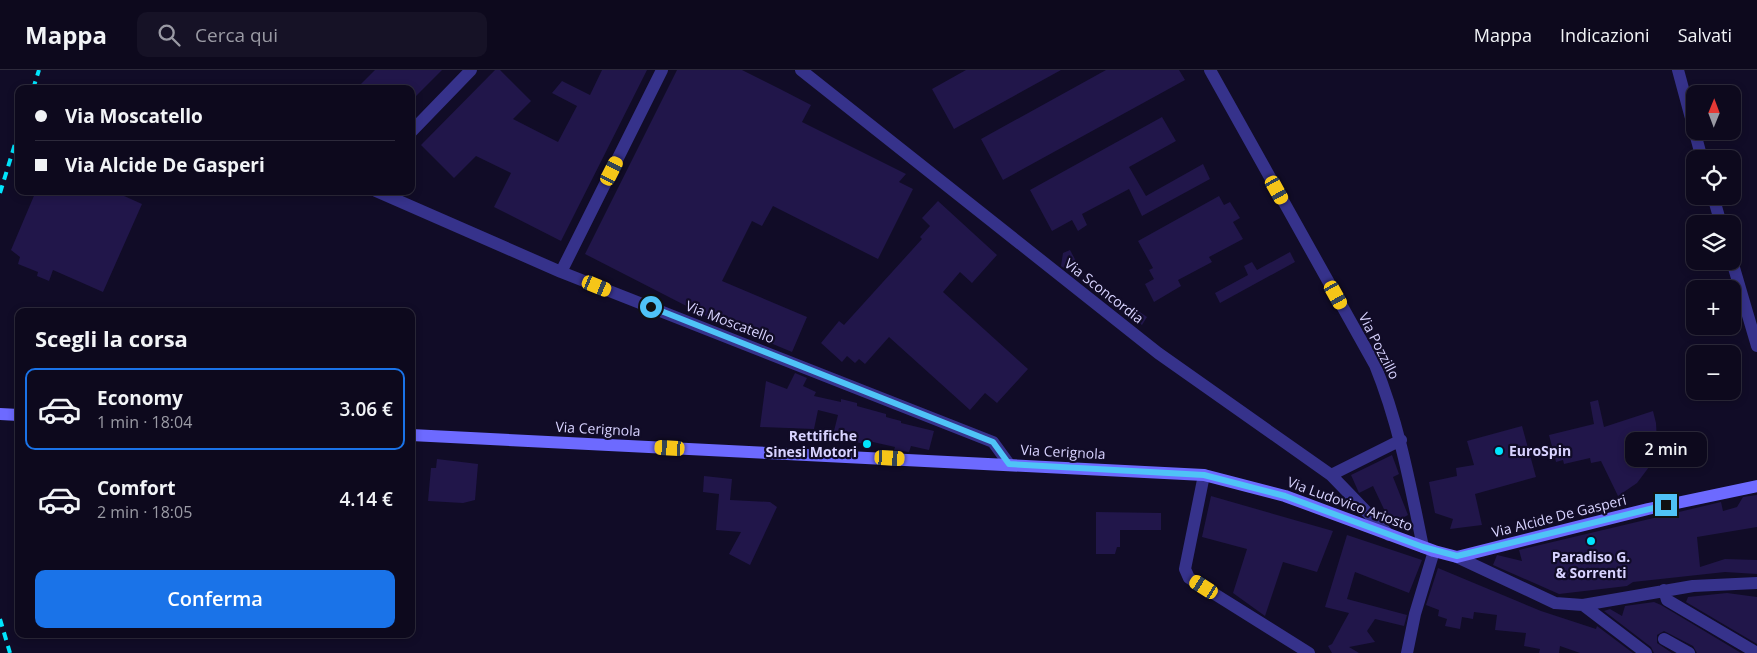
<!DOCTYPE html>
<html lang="it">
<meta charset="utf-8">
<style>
body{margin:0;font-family:"Open Sans",sans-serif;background:#161226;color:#f1f3f6;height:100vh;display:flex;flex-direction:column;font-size:19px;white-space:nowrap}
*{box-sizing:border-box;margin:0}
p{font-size:16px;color:#9a9aa4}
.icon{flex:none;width:28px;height:28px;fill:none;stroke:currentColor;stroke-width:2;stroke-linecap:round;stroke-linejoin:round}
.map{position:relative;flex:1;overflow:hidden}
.side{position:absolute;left:15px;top:238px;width:400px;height:330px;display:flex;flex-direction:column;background:#0d091d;border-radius:10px;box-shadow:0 2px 8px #0003,0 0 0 1px #2d2a3b}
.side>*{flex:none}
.banner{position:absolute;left:15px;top:15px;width:400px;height:110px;border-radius:10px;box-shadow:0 2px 8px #0003,0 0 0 1px #2d2a3b;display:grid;align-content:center;height:110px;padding:0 20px;background:#0d091d}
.needle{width:32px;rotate:1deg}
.tools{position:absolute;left:1686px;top:15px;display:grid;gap:10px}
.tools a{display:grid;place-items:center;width:55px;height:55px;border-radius:10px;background:#0d091d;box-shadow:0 2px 8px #0003,0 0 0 1px #2d2a3b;font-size:25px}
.end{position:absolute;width:22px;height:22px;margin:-11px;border:6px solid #4fc3f7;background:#111;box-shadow:0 0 0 2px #111}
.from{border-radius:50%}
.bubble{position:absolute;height:35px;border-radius:10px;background:#0d091d;box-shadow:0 2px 8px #0003,0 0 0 1px #2d2a3b;font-size:16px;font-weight:600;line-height:35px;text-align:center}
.car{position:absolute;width:15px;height:30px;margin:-15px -8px;border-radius:6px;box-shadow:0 0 4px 1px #0007;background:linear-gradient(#f5c518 24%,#345 0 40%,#f5c518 0 76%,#345 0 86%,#f5c518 0)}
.banner b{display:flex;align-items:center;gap:18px;height:48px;font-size:19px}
.banner b+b{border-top:1px solid #2d2a3b}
.banner i{width:12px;height:12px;background:#f1f3f6}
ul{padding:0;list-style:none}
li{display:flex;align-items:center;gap:15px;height:82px;margin:0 10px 8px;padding:0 10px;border:2px solid transparent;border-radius:10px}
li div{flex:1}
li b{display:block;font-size:19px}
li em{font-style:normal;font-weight:600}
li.active{border-color:#1a73e8}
li>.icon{width:45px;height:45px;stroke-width:1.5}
h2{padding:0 20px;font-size:22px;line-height:60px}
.action{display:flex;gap:10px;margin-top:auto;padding:10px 20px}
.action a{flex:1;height:58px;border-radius:10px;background:#1a73e8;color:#fff;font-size:20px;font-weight:600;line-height:58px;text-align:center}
header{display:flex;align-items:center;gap:30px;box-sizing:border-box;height:70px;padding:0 25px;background:#0d091d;border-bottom:1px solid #2d2a3b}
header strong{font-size:24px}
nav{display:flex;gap:28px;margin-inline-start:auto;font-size:18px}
.search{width:350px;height:45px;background:#161226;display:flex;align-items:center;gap:12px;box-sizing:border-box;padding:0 18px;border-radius:10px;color:#9a9aa4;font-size:19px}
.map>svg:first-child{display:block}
.building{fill:#21164a}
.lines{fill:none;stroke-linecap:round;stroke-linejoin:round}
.street{stroke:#36328b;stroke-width:12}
.secondary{stroke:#6d6aff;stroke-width:12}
.rail{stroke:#00e5fe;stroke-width:4;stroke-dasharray:8 6;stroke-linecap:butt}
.route{stroke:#4fc3f7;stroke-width:6}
.poi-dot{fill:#00e5fe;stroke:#110c27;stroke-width:2}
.labels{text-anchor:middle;stroke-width:4.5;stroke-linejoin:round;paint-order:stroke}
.street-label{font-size:14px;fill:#d8d3ff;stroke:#110c27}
.poi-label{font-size:14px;font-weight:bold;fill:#d8d3ff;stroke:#110c27;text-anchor:end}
</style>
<header>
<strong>Mappa</strong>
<div class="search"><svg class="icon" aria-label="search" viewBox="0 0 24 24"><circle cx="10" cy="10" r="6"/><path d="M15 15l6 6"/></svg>Cerca qui</div>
<nav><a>Mappa</a><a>Indicazioni</a><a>Salvati</a></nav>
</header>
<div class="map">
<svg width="1757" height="583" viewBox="0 0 1757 583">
<rect width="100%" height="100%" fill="#110c27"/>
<!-- building -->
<path class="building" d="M375,0h67l-31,31v-12h-55z
M495,0h5l31,31 -18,18 45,23 19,-36 -25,-13 10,-12 28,14 12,-25h45l-86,171 -67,-34 17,-34 -35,-17 -22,22 -33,-33z
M677,0h65l38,19 31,16 -9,17 104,52 -7,8 14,7 -35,70 -105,-53 -11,20 -10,-5 -30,60 85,36 -15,35 -88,-37 -119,-61z
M966,0h95l-107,59 -22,-40z
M1106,0h73l6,10 -182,100 -22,-41z
M1162,47l14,24 -47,26 17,29 57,-32 7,15 -68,37 -13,-27 -47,25 5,11 -9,6 -6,-11 -20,11 -22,-41z
M36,121h77l29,13 -39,88 -50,-22 -4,11 -12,-5 1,-4 -20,-8 2,-7 -9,-7z
M1219,126l5,9 6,-3 10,16 -7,4 10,17 -34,18 3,5 -34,18 3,6 -27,16 -9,-18 9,-5 -5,-9 4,-2 -15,-27z
M938,131l59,54 -25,28 -12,-11 -17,20 85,77 -31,34 -12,-10 -15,17 -81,-73 -24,27 -6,-5 -4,4 -8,-7 -5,6 -21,-19 18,-22 5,4 78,-86 -2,-2 10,-11 -8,-8z
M1070,180l8,15 -14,3 -3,-2 2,-13z
M1290,182l5,10 -75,41 -5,-10 33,-18 -4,-9 8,-4 5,8z
M1121,229l26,18 -5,8 -26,-19z
M795,303l12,5 -4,8 13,6 -2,4 27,6v-3l16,4v3l29,8v3l15,4v2l33,8 -5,19 -18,-4 -2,6 -15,-2 1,-3 -31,-7v4l-16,-4v3l-16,-4 6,-24 -20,-5 -4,19 -54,-2 6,-46 21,8z
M1598,330l6,27 49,-16 3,12 1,18 -5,22 -15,20 -19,13 -17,-35 -10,2 -1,-5 -26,6 -1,-4 -7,2 -7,-27 45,-11 -4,-22z
M1522,356l14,51 -61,17 7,31 -32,4 3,-10 -18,-6 -6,-31 28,-6 -1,-8 18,-3 -7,-24z
M1392,385l7,19 -6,3 15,38 -17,9 -18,-38 -14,7 -8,-18z
M437,389l41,5 -3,36 -12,3 -35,-2 3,-33h5z
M704,406l28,3 -2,21 40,2 7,5 -27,58 -21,-11 12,-22 -25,-2 3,-36 -16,-2z
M1757,425v32l-60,10 3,30 25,-8 32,1v14l-32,-2 -92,10 -6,4 -68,8 -66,-29 4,-10 25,6 -3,-11 202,-48 2,9 14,-4 6,-10z
M1211,426l122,35 -16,41 -34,-10 -18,54 -32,-23 14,-44 -45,-12z
M1096,442l65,1v17h-41v17h-3l-2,7h-19z
M1347,465l75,25 -13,33 -54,-21 -8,27 60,16 -3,11 -29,-7 -8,12 8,11 -26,5 10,6h-27l-4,-7 4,-2 17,-31 -24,-6z
M1438,498l103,43 55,18 1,-3 36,27h-53l-20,-7 -1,7h-20l1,-4 -16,-3 2,-13 -31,-3 2,-15 -23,-3 -1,7 -11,-2 -2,12 -15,-3 2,-7 -9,-3 1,-6 -13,-5z
M1727,523l30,4v47l-71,-42 2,-5z
M1654,532l7,3 80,48h-44l-4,-7 -29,-15 -7,4v8l15,10h-18l-3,-6 -47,-36 6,-2 12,7 3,-10z"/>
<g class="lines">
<!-- street -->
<path class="street" d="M801,0l357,283 173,122 58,60
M1210,0l165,295c24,59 35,119 48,182
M1678,0l24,89
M411,62l60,-62
M376,121l185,81 432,170 16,22
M1713,126l8,28
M1732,191l25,85
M561,202l101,-202
M1204,405l-19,94 4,9 120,75
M1331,405l70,-35
M1457,487l98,46 28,2 110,-19 64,-3
M1664,520l3,10 90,53
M1583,535l63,48
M1664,569l25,14
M1407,583l8,-39 19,-63"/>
<!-- secondary -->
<path class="secondary" d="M0,344l19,1
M411,365l793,40 81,21 149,55 23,6 191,-48 109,-23"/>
<!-- rail -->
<path class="rail" d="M33,19l6,-19
M0,123l19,-62
M0,549l10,34"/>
</g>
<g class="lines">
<!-- route -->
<path class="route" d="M651,237l342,135 16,22 195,11 81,21 138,51 34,9 209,-51"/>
</g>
<!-- markers -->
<g class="poi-dot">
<circle cx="867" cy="374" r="5"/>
<circle cx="1499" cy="381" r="5"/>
<circle cx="1591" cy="471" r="5"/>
</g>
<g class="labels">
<!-- street labels -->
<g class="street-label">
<text transform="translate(1104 221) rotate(38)" y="5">Via Sconcordia</text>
<text transform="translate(730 252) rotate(21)" y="5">Via Moscatello</text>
<text transform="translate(1379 276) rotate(63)" y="5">Via Pozzillo</text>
<text transform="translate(598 359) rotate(3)" y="5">Via Cerignola</text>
<text transform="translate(1063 382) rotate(3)" y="5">Via Cerignola</text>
<text transform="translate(1350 434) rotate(20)" y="5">Via Ludovico Ariosto</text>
<text transform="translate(1559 446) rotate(-14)" y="5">Via Alcide De Gasperi</text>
</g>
<!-- poi labels -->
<g class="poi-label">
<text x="857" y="371">Rettifiche<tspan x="857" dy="16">Sinesi Motori</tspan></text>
<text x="1509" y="386" text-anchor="start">EuroSpin</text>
<text x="1591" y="492" text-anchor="middle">Paradiso G.<tspan x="1591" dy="16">&amp; Sorrenti</tspan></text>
</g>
</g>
</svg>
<div class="tools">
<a><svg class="needle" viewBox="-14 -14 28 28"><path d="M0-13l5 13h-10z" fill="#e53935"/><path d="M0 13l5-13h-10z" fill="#9a9aa4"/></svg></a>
<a><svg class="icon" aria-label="locate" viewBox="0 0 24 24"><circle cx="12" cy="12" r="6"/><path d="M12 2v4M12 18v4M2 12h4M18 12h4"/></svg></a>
<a><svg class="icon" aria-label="layers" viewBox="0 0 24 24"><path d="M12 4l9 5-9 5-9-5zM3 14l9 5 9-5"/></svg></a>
<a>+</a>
<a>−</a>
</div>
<i class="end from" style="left:651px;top:237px"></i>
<i class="end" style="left:1666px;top:435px"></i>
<div class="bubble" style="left:1625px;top:362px;width:82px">2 min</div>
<i class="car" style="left:612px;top:101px;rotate:27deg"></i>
<i class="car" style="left:1277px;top:120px;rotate:151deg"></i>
<i class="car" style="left:597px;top:216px;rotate:112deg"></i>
<i class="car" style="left:1336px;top:225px;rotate:151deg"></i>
<i class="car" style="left:670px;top:378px;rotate:273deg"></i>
<i class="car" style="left:890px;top:388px;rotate:93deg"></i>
<i class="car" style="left:1204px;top:517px;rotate:302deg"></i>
<div class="banner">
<b><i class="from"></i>Via Moscatello</b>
<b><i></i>Via Alcide De Gasperi</b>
</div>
<section class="side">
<h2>Scegli la corsa</h2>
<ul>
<li class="active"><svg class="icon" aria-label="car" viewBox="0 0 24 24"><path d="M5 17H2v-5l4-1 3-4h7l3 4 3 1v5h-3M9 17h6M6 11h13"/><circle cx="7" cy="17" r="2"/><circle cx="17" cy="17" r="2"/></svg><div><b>Economy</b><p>1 min · 18:04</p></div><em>3.06 €</em></li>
<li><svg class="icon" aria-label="car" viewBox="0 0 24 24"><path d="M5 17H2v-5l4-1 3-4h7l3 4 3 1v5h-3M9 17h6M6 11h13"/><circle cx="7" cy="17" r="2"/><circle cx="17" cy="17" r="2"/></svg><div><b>Comfort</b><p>2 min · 18:05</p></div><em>4.14 €</em></li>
</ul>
<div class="action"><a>Conferma</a></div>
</section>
</div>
